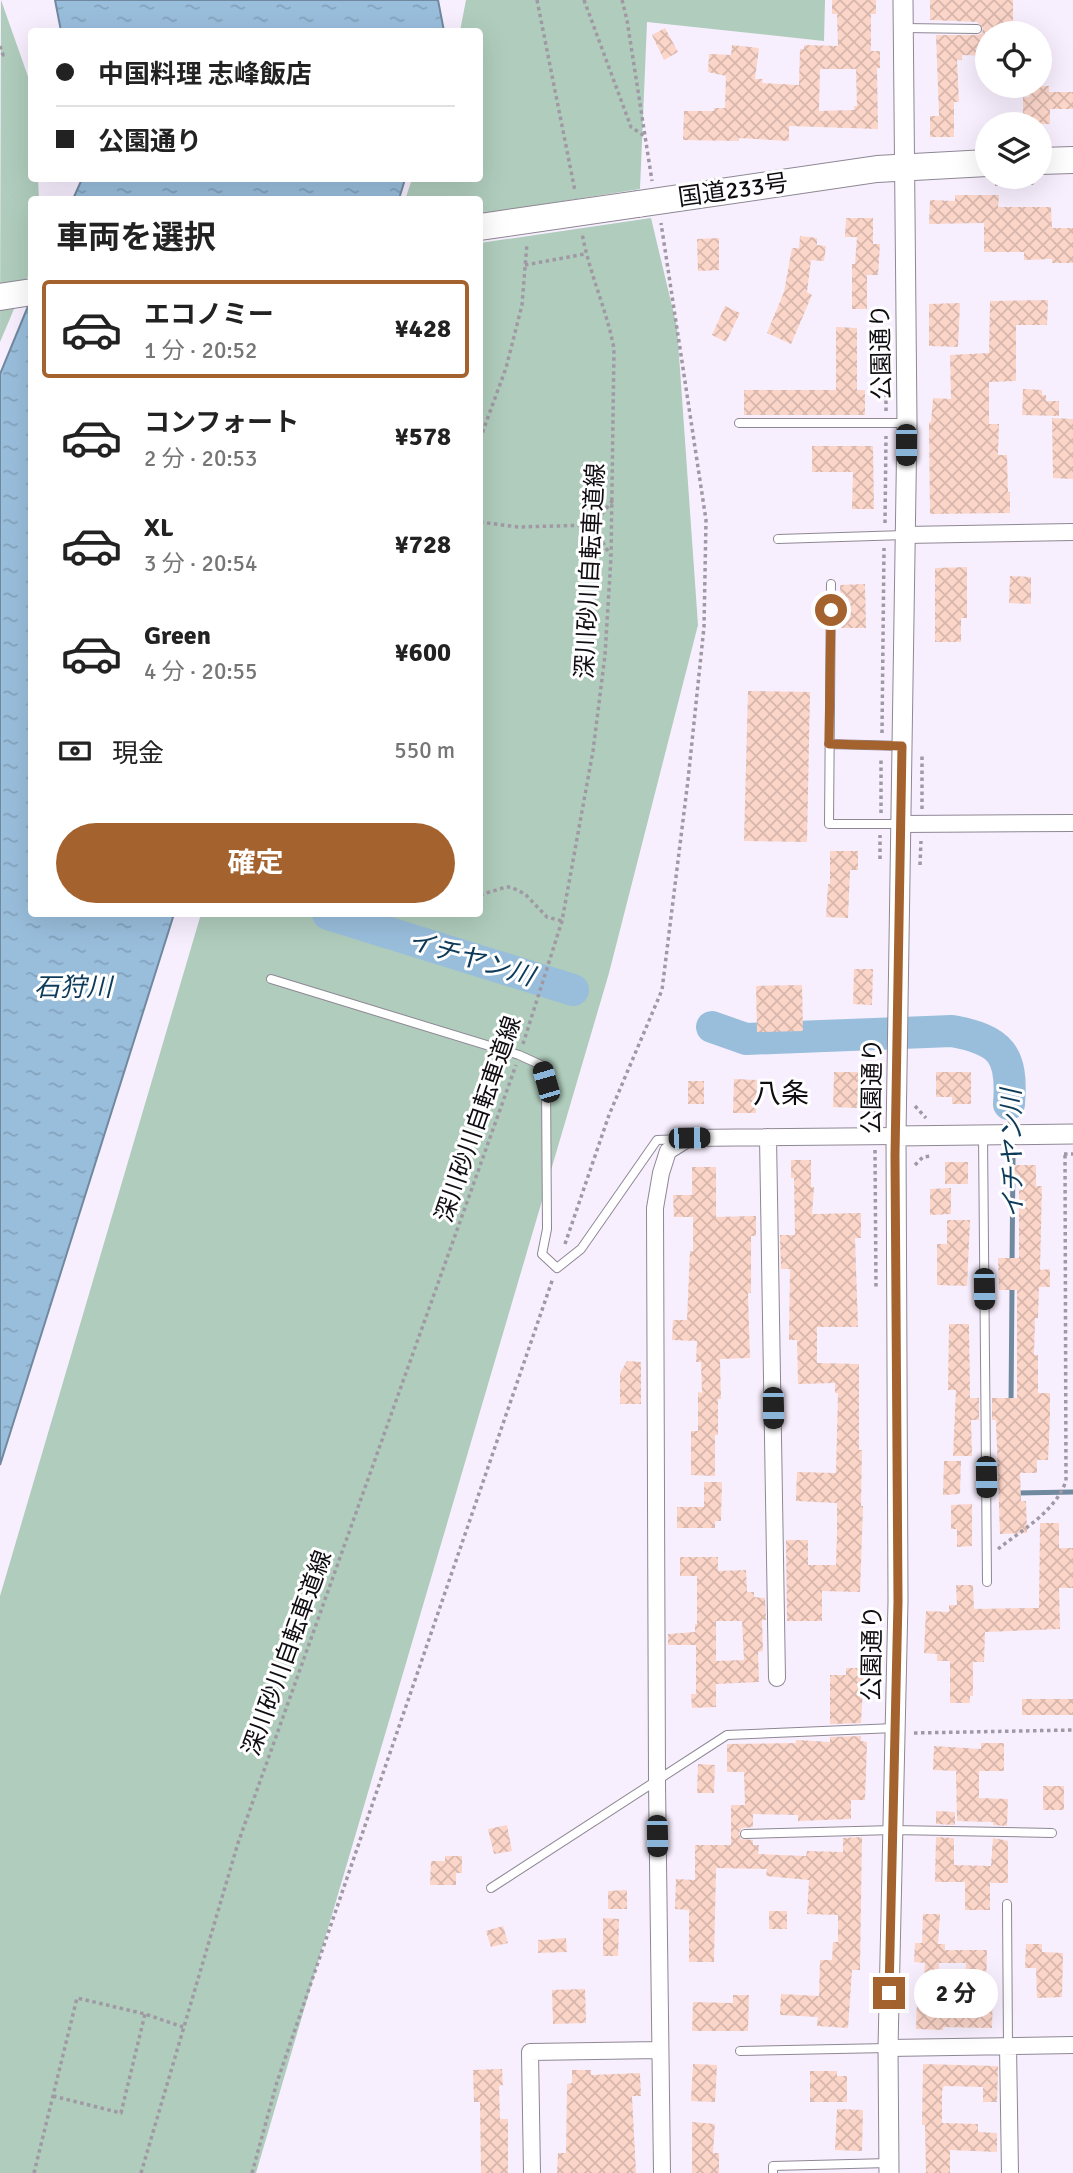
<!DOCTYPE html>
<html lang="ja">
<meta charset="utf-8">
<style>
body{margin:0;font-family:Signika,"Noto Sans JP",sans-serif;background:#f2f2f2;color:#222;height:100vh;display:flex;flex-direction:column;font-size:26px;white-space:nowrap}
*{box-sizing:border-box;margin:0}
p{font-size:23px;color:#767676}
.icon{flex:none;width:38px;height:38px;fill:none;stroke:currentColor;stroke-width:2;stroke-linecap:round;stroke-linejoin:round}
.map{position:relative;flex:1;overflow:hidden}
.side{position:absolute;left:28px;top:196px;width:455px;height:721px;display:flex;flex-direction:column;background:#fff;border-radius:7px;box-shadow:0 7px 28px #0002}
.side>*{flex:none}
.guide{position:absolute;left:28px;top:28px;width:455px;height:154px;border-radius:7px;box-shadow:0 7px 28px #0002;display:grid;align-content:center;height:154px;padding:0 28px;background:#fff}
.controls{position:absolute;left:975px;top:21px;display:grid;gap:14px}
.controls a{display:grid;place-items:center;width:77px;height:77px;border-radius:50%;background:#fff;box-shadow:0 7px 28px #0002;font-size:35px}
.end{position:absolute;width:32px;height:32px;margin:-16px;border:9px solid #a4632e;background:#fff;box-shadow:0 0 0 4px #fff}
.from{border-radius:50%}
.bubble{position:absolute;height:49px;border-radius:24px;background:#fff;box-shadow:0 7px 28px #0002;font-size:23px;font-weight:700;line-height:49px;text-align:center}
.car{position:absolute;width:21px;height:42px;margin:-21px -10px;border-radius:9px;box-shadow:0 0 5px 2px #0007;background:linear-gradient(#222 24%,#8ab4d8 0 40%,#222 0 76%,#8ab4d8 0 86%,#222 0)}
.guide b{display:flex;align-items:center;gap:24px;height:66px;font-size:26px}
.guide b+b{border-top:2px solid #e0e0e0}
.guide i{width:18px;height:18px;background:#222}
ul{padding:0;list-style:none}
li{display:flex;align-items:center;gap:21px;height:98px;margin:0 14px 10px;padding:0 14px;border:4px solid transparent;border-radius:7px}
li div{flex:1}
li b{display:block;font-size:26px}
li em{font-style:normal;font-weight:700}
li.selected{border-color:#a4632e}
li>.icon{width:63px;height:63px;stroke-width:1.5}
h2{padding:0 28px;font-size:32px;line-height:84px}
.pay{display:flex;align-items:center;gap:18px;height:77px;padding:0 28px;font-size:26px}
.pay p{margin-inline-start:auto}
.button{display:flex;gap:14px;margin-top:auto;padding:14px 28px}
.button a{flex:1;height:80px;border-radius:42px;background:#a4632e;color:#fff;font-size:28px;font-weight:700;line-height:80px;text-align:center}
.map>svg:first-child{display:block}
.green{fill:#afccbc}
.water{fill:url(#water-ripples);stroke:#70899f;stroke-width:2}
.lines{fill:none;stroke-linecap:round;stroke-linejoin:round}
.stream{stroke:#70899f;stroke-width:5}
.river{stroke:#99bedc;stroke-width:32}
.building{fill:url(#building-cross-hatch);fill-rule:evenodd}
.service-casing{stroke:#8e8794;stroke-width:10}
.minor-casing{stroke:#8e8794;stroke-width:18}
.tertiary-casing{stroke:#8e8794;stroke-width:21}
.trunk-casing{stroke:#8e8794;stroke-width:28}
.path{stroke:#a099a4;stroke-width:3.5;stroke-dasharray:3.5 3.5;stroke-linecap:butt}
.service{stroke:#fff;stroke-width:8}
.minor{stroke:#fff;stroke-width:16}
.tertiary{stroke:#fff;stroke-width:19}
.trunk{stroke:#fff;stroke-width:26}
.trunk-bridge-casing{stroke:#8e8794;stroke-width:28;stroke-linecap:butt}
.trunk-bridge{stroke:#fff;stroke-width:26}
.route{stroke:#a4632e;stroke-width:9}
.labels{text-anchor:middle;stroke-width:6;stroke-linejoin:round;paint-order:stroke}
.street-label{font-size:24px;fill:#100d12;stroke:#fff}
.water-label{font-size:26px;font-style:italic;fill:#0d3b59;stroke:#fff}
.quarter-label{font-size:28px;fill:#100d12;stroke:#fff}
</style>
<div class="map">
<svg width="1073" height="2173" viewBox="0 0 1073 2173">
<defs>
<pattern id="water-ripples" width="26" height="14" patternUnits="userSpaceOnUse" patternTransform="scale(1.75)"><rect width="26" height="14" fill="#99bedc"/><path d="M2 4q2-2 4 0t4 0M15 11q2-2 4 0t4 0" fill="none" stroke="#83a2bc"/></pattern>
<pattern id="building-cross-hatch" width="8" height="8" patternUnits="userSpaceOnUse" patternTransform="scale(1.75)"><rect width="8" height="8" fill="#fcd5c9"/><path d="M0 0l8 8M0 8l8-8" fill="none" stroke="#d7b6ac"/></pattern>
</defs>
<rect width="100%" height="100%" fill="#f8effe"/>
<!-- green -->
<path class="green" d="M1,0l30,85 1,93 6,1 1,20 -7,1 -1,69 -31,73z
M466,0h359l-1,41 -177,-19 -7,167 -160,25v-14h-75l7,-21 68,-1v-146l-20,-1z
M651,218l26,109 21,298 -89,348 -353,1200h-256v-577l201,-682h279v-671z"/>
<!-- water -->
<path class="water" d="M55,0h383l6,31h-383z
M82,179v-1l323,1 -6,20h-326z
M31,299l1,615h142l-174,551v-1091z"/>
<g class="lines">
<!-- stream -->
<path class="stream" d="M1009,1104l4,54 -1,107
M1011,1405l1,-119
M1017,1493l56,-1"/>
<!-- river -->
<path class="river" d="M328,914l245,76
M712,1027l34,12 206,-8c49,9 61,23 57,73"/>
</g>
<!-- building -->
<path class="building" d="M832,0h44v14h-5v37h9v17h-3l1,61 -89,-3v15l-50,-3v3l-56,-1 1,-29h30v-3h11l1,-32 -18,-4 1,-18 22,1 1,-10 27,3 -4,31h8l-1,4 37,2 1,-36h4v-4l34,1 -1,-32h-5zM820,69h36l1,37h-3v4l-35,1z
M930,0h83v32h-28l-1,24 -22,-1v5h-5l2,42h-5v35h-24v-21h9l-3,-81h42l4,-2 1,-5 -6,-6 -47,-2z
M665,28l13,24 -14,8 -12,-25z
M1030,86h19v6h24v17h-23v15h-27v-27h6z
M955,195h44l-1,12h53l1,21h21v35h-21v-4l-28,1v-8h-40v-29l-55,1 1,-24 25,1z
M846,218h27v26h7l-2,31h-11v34h-15v-45h3l2,-27h-12z
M800,236l17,2v7l9,1 -2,15 -13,-1 -4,32 5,3 -21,49 -24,-11 17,-41 8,-44h7z
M719,238v32l-21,1 -1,-32z
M1048,300l-1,25h-31v56l-27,1v42h10l-1,31h9l1,37h2v21l-80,1 -1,-92h2l2,-24 18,1 -1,-44 39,-2 1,-52z
M960,303l-2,44 -29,-1v-42z
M725,306l15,7 -14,29 -14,-7z
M836,327l21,1v62h8v25h-121v-25h92z
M1023,389l19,1v5h4v6h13v15l-37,-1z
M1052,418l21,1v60l-20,-1z
M812,446h61l1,63h-22l1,-37h-41z
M967,567v51h-6v24h-26v-74z
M1010,576l21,1v27l-22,-1z
M865,584l1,44h-25l-1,-43z
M748,691l62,1 -3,150 -63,-1z
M830,851h28v19h-8l-2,48 -22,-1 2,-33h2z
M854,969h19l-1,36 -19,-1z
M802,985l1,46 -46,1 -1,-46z
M834,1072h24v36l-25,-1z
M936,1072h35v32h-19v-7h-16z
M734,1079l23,1 -1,33h-23z
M688,1081h16v23h-16z
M791,1160h20v27h3l-2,27 49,-1v25h-6l3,89h-41v36l42,1v86h3l-1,56h2l-3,86 -38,-1v30h-35l-1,-81h22v25h28l1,-32v-30l-41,-2 1,-29 39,1 2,-80h-3v-10l-37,1 -1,-44h-8l1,-71h-9l-1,-34h15l-1,-57h-3z
M945,1162h23v22h-23z
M1007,1165h29v21h6l-2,84 10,-1v18h-11l-1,31h-3l-1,37h4v38h12v25l-2,42h-11v13h-17l1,28h5l1,32 -27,1 -4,-114h-4v-22h25v-108h-18l-1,-32h21v-76l-11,1z
M692,1167h24v50l40,-1v20h-5v57h-3l2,65 -30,1 1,40h-3v36h-3v41l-24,-1v-44h7v-39l4,1 -1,-31h-5l1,-21 -25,-1 1,-20h14l3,-69 3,1v-35h-19l-1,-22h19z
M951,1188v26l-21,1v-26z
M947,1220h23l-3,66 -30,-1v-41h10z
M949,1324h20l1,74h9v22h-8l1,36h-19l3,-66h-8z
M627,1361l14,1v42h-21v-31z
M944,1461h17l-1,33 -17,1z
M704,1482h18l-1,39h-6v7h-38v-21h27z
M972,1504v42l-15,1v-18h-6v-24z
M1040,1523h19v25h14v40h-14l1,41 -75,3 -1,30h-11v34h-3v7h-20v-42h-13v-7l-13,-1 2,-42 23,1v-7h8l-1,-20h17l1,24 65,-1z
M680,1557h38v14l28,-1 1,22h7v5l11,1 1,22h-4l1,31 -5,1 1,30 -43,2v23l-24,1 -1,-14h5v-49h-28v-11l27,-2v-8h2v-48h-17zM716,1621h26l2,39 -28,1z
M846,1668h18l-3,55 -31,1v-49h16z
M1022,1699h51v16h-51z
M861,1736v5l6,1 -2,58h-14v19l-53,2v-6l-45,-1v13l-11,1 -3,5 2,6 12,1v5h6l-1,9 48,2 1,-5 36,1v-14l19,-1 -2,133h-8l-4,58 -31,-2 1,-9 -38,-2 1,-21 38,2 1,-36h12l1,-18h5v-27l-31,-1 2,-34 -43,-4 1,-7 -51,-1 -2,94h-25v-52l-14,-1 1,-30 19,1v-35h36v-40h14l-1,-33h-17v-28l69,-1v-3l34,2v-5z
M981,1743h23v28h-25v27l29,1 -1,27 -14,-1v-3l-36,-1 -1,-50 -23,-1 1,-24 47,3z
M698,1764l17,1 -1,28h-17z
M1043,1786h21v24h-21z
M936,1811l19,1v13l-19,-1z
M507,1825l5,26 -18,3 -6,-25z
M936,1837l18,1v27l37,1 2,-28 15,3v42h-18v27h-25v-28h-30z
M445,1856h17v17h-6v12h-26l1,-24h14z
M627,1890v19h-19v-18z
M769,1911h18v18h-18z
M923,1914h17l-2,30h7v6h42l-1,41h7l-1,37 -49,-1v3l-27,-1 1,-27 5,1 3,-40 -11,-1 1,-19h7zM939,1963h27l-1,41 -27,-1z
M603,1918l16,1 -1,37h-15z
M503,1926l5,17 -17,4 -5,-16z
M566,1938l1,14 -29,1v-13z
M1026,1944h16v8l21,1 -1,44 -25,1 -1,-30h-11z
M585,1989l1,34 -33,1 -1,-34z
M733,1995h16l-1,36h-56l1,-29 40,1z
M693,2064l24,1 -2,37 -24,-1z
M923,2064l75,2 -1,36h-14v-15l-39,-1 -2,5v32l36,1v8l19,1v19l-47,-2v23h-24l-1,-48h-3z
M502,2069l1,16 -4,1 1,33h8v54h-27l-1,-71h-6l-1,-32z
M572,2070h19v5l49,-2 1,23h-9l4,77h-79l1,-20h8l1,-69 5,-1z
M810,2071h27v5h10v26h-37z
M837,2109l26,1 -1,41 -27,-1z
M692,2122l23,2 -2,29h6v20h-27z"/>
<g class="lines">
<defs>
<path id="service" d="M904,28l73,1
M739,423h168
M778,539l127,-4
M831,584l-2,240h72
M829,744l73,2
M271,979l248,76 22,10 5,17 1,147 -5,25 15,14 24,-19 76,-109 25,-1
M983,1134l4,448
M745,1834l148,-4 159,3
M491,1888l236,-153 168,-7
M1007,1904l1,142
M740,2051l148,-3
M773,2173v-7l116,-3"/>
<path id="minor" d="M905,535l168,-3
M901,824l172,-1
M768,1137l9,541
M1008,2046l2,127
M888,2048l185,-3
M532,2173l-2,-121 130,-2
M662,2173l-5,-390 -2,-575 6,-35 7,-22 21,-13 207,-2"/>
<path id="tertiary" d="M896,1136l177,-2
M889,2173l-1,-125 10,-447 -2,-465 11,-713 -4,-423"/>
<path id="trunk" d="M1040,161l33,-1
M638,204l239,-35 110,-6
M0,297l32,-5"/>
</defs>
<!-- service casing -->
<use href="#service" class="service-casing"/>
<!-- minor casing -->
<use href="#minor" class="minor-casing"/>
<!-- tertiary casing -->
<use href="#tertiary" class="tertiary-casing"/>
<!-- trunk casing -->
<use href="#trunk" class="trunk-casing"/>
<!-- path -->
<path class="path" d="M537,0l38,191
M584,0l47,127 15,10
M622,0l5,20 25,161
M0,46l3,9 -3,1
M995,184l41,-1
M525,265l60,-11
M886,411v-38
M480,439l26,-71 16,-63 5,-62
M480,522l38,5 75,-2 17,30
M885,523l1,-87
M593,525l20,-25
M882,733l2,-185
M922,809v-55
M881,813v-55
M880,859v-24
M920,865l1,-24
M480,895l26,-8h5l14,7 22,23 15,4
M523,1044l39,-123 31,-170 12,-96 6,-98 3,-208c-7,-39 -25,-76 -32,-116
M915,1106l11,12
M875,1121l1,-16
M875,1150l1,139
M1064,1154h9
M915,1165l8,-8 9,-1
M565,1244l44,-129 53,-125 26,-210 16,-153 2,-107 -45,-297
M998,1549c25,-20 57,-37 68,-68l-1,-327
M914,1733l159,-3
M53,2096l68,17 24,-99
M34,2173l43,-175 68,16 38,13
M141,2173l97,-330 278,-778
M252,2173l25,-91 276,-804"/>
<!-- service -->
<use href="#service" class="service"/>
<!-- minor -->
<use href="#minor" class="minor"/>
<!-- tertiary -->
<use href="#tertiary" class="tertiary"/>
<!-- trunk -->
<use href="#trunk" class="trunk"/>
<defs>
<path id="trunk-bridge" d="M480,227l158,-23"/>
</defs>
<!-- trunk-bridge casing -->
<use href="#trunk-bridge" class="trunk-bridge-casing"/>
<!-- trunk-bridge -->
<use href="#trunk-bridge" class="trunk-bridge"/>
</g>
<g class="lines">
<!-- route -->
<path class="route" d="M831,610l-2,134 73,2 -7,410 3,445 -9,392"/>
</g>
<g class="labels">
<!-- street labels -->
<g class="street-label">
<text transform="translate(733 190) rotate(-8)" y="8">国道233号</text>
<text transform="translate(881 352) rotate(-91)" y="8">公園通り</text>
<text transform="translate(590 571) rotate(-87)" y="8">深川砂川自転車道線</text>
<text transform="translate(872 1086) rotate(-89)" y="8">公園通り</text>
<text transform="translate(478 1119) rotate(-71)" y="8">深川砂川自転車道線</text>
<text transform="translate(287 1653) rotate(-70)" y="8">深川砂川自転車道線</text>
<text transform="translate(872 1653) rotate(-89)" y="8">公園通り</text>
</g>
<!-- water labels -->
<g class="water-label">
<text transform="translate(471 958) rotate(17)" y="9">イチヤン川</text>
<text x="73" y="996">石狩川</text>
<text transform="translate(1012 1154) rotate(-91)" y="9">イチヤン川</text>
</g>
<!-- quarter labels -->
<g class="quarter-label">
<text x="781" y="1103">八条</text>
</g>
</g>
</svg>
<div class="controls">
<a><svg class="icon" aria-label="locate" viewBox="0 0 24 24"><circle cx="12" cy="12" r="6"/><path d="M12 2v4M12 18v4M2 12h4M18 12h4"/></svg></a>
<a><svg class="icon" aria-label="layers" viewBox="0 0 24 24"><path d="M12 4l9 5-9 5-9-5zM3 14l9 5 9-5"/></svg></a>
</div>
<i class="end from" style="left:831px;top:610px"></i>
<i class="end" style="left:889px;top:1993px"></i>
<div class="bubble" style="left:914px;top:1969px;width:84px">2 分</div>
<i class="car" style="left:906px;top:445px;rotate:180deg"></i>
<i class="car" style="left:546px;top:1082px;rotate:344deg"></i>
<i class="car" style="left:689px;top:1138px;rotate:89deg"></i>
<i class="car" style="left:984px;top:1289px;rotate:179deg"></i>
<i class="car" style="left:773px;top:1408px;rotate:179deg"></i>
<i class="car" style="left:986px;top:1477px;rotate:179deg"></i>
<i class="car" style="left:657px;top:1836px;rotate:179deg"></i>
<div class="guide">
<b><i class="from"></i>中国料理 志峰飯店</b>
<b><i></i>公園通り</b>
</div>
<section class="side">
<h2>車両を選択</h2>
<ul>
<li class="selected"><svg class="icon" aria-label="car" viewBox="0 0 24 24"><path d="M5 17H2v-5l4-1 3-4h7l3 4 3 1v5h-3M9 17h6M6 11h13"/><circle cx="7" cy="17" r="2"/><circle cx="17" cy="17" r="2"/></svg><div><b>エコノミー</b><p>1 分 · 20:52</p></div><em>¥428</em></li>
<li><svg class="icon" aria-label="car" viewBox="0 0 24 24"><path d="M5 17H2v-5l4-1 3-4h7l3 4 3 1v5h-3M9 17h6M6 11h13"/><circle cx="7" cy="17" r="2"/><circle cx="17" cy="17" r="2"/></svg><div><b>コンフォート</b><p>2 分 · 20:53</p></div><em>¥578</em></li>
<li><svg class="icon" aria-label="car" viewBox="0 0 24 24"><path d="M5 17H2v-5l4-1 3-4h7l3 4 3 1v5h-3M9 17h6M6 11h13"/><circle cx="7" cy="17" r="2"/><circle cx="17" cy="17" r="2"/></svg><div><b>XL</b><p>3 分 · 20:54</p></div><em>¥728</em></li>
<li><svg class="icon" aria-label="car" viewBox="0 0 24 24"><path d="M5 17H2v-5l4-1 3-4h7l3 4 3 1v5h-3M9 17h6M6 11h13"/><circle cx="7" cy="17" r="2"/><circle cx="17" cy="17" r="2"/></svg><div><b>Green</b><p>4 分 · 20:55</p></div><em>¥600</em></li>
</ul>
<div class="pay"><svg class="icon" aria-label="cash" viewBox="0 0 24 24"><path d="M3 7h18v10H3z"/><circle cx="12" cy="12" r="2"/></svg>現金<p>550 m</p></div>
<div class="button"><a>確定</a></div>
</section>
</div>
